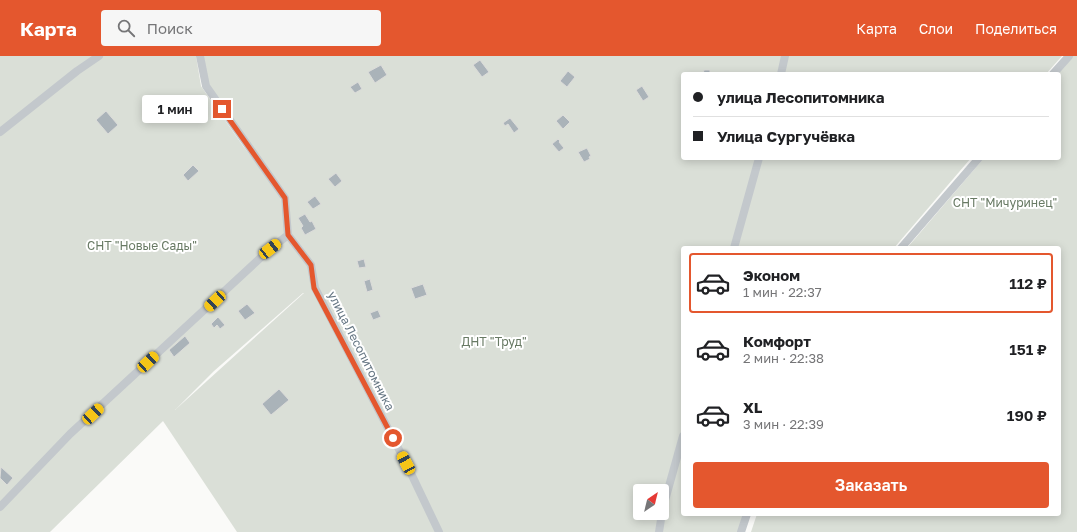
<!DOCTYPE html>
<html lang="ru">
<meta charset="utf-8">
<style>
body{margin:0;font-family:"Golos Text",sans-serif;background:#f6f6f6;color:#202124;height:100vh;display:flex;flex-direction:column;font-size:15px;white-space:nowrap}
*{box-sizing:border-box;margin:0}
p{font-size:13px;color:#757577}
.icon{flex:none;width:22px;height:22px;fill:none;stroke:currentColor;stroke-width:2;stroke-linecap:round;stroke-linejoin:round}
.map{position:relative;flex:1;overflow:hidden}
.side{position:absolute;left:681px;top:190px;width:380px;height:270px;display:flex;flex-direction:column;background:#fff;border-radius:4px;box-shadow:0 2px 10px #0003}
.side>*{flex:none}
.guide{position:absolute;left:681px;top:16px;width:380px;height:88px;border-radius:4px;box-shadow:0 2px 10px #0003;display:grid;align-content:center;height:88px;padding:0 12px;background:#fff}
.needle{width:26px;rotate:35deg}
.fabs{position:absolute;left:633px;top:428px;display:grid;gap:8px}
.fabs a{display:grid;place-items:center;width:36px;height:36px;border-radius:4px;background:#fff;box-shadow:0 2px 10px #0003;font-size:20px}
.end{position:absolute;width:18px;height:18px;margin:-9px;border:5px solid #e4572e;background:#fff;box-shadow:0 0 0 2px #fff}
.from{border-radius:50%}
.bubble{position:absolute;height:28px;border-radius:4px;background:#fff;box-shadow:0 2px 10px #0003;font-size:13px;font-weight:600;line-height:28px;text-align:center}
.car{position:absolute;width:12px;height:24px;margin:-12px -6px;border-radius:5px;box-shadow:0 0 3px 1px #0007;background:linear-gradient(#f5c518 24%,#345 0 40%,#f5c518 0 76%,#345 0 86%,#f5c518 0)}
.guide b{display:flex;align-items:center;gap:14px;height:38px;font-size:15px}
.guide b+b{border-top:1px solid #e0e0e0}
.guide i{width:10px;height:10px;background:#202124}
ul{padding:7px 0 0;list-style:none}
li{display:flex;align-items:center;gap:12px;height:60px;margin:0 8px 6px;padding:0 4px;border:2px solid transparent;border-radius:4px}
li div{flex:1}
li b{display:block;font-size:15px}
li em{font-style:normal;font-weight:600}
li.on{border-color:#e4572e}
li>.icon{width:36px;height:36px;stroke-width:1.5}
.button{display:flex;gap:8px;margin-top:auto;padding:8px 12px}
.button a{flex:1;height:46px;border-radius:4px;background:#e4572e;color:#fff;font-size:16px;font-weight:600;line-height:46px;text-align:center}
header{display:flex;align-items:center;gap:24px;box-sizing:border-box;height:56px;padding:0 20px;background:#e4572e;color:#fff}
header strong{font-size:19px}
nav{display:flex;gap:22px;margin-inline-start:auto;font-size:14px}
.search{width:280px;height:36px;background:#f6f6f6;display:flex;align-items:center;gap:10px;box-sizing:border-box;padding:0 14px;border-radius:4px;color:#757577;font-size:15px}
.map>svg:first-child{display:block}
.green{fill:#dadfd7;fill-rule:evenodd}
.building{fill:#aab3b9;stroke:#dcdcda}
.lines{fill:none;stroke-linecap:round;stroke-linejoin:round}
.minor{stroke:#c3c8cc;stroke-width:8}
.route{stroke:#e4572e;stroke-width:5}
.labels{text-anchor:middle;stroke-width:4;stroke-linejoin:round;paint-order:stroke}
.park-label{font-size:12px;fill:#687a64;stroke:#fff}
.street-label{font-size:12px;fill:#657683;stroke:#fff}
</style>
<header>
<strong>Карта</strong>
<div class="search"><svg class="icon" aria-label="search" viewBox="0 0 24 24"><circle cx="10" cy="10" r="6"/><path d="M15 15l6 6"/></svg>Поиск</div>
<nav><a>Карта</a><a>Слои</a><a>Поделиться</a></nav>
</header>
<div class="map">
<svg width="1077" height="476" viewBox="0 0 1077 476">
<rect width="100%" height="100%" fill="#fafaf8"/>
<!-- green -->
<path class="green" d="M0,0h196l5,30 42,60 37,48 2,14 -1,-14 -73,-107 -6,-31h860l-16,18h-363v84h288l-77,90h-211v266h61l-5,18h-502l-74,-111 -113,111h-50zM303,237h1l-129,117 39,-39zM640,435h22v22h-22z
M1070,0h7v476h-326l6,-18h302v-266h-152l77,-90h75v-84h-4z"/>
<!-- building -->
<path class="building" d="M480,4l9,12 -7,5 -9,-12z
M381,9l6,10 -12,8 -7,-11z
M704,14h6v4h-7z
M568,15l7,6 -8,10 -7,-6z
M358,26l4,7 -7,4 -5,-6z
M642,30l7,11 -6,4 -7,-11z
M106,55l12,14 -10,9 -12,-14z
M563,59l7,7 -7,7 -7,-8z
M510,62l9,11 -5,4 -6,-9 -3,2 -2,-3z
M558,83l2,2 -1,1 5,6 -5,4 -7,-8z
M587,92l4,8 -2,1 1,2 -6,3 -6,-10z
M193,109l6,6 -11,10 -5,-6z
M336,117l6,8 -7,6 -7,-8z
M315,140l6,8 -8,5 -6,-7z
M305,158l5,8 2,-1 4,8 -11,6 -4,-7 2,-2 -5,-8z
M364,203l2,8 -7,1 -2,-7z
M370,223l3,11 -6,2 -3,-11z
M423,228l4,11 -12,4 -4,-11z
M247,248l8,9 -10,7 -7,-9z
M378,254l3,7 -8,3 -3,-7z
M218,261l7,8 -5,4 -3,-4 -3,3 -3,-4z
M185,280l5,7 -16,14 -5,-7z
M279,333l10,11 -18,15 -9,-11z
M1,411l12,11 -6,7 -7,-7z"/>
<g class="lines">
<!-- minor -->
<path class="minor" d="M200,0l6,30 79,112 3,37 23,30 4,23 91,175 33,69
M781,18l4,-18
M1053,18l16,-18
M0,76l77,-61 22,-15
M734,192l25,-90
M901,192l78,-90
M0,451l70,-73 200,-185 18,-14
M662,455l21,-75
M659,476l3,-19
M741,476l6,-18"/>
</g>
<g class="lines">
<!-- route -->
<path class="route" d="M222,53l63,89 3,37 23,30 3,23 79,150"/>
</g>
<g class="labels">
<!-- park labels -->
<g class="park-label">
<text x="1005" y="151">СНТ "Мичуринец"</text>
<text x="142" y="194">СНТ "Новые Сады"</text>
<text x="494" y="290">ДНТ "Труд"</text>
</g>
<!-- street labels -->
<g class="street-label">
<text transform="translate(361 295) rotate(63)" y="4">улица Лесопитомника</text>
</g>
</g>
</svg>
<div class="fabs">
<a><svg class="needle" viewBox="-14 -14 28 28"><path d="M0-13l5 13h-10z" fill="#e53935"/><path d="M0 13l5-13h-10z" fill="#757577"/></svg></a>
</div>
<i class="end from" style="left:393px;top:382px"></i>
<i class="end" style="left:222px;top:53px"></i>
<div class="bubble" style="left:142px;top:39px;width:66px">1 мин</div>
<i class="car" style="left:270px;top:193px;rotate:52deg"></i>
<i class="car" style="left:215px;top:245px;rotate:227deg"></i>
<i class="car" style="left:148px;top:306px;rotate:47deg"></i>
<i class="car" style="left:93px;top:358px;rotate:47deg"></i>
<i class="car" style="left:406px;top:407px;rotate:332deg"></i>
<div class="guide">
<b><i class="from"></i>улица Лесопитомника</b>
<b><i></i>Улица Сургучёвка</b>
</div>
<section class="side">
<ul>
<li class="on"><svg class="icon" aria-label="car" viewBox="0 0 24 24"><path d="M5 17H2v-5l4-1 3-4h7l3 4 3 1v5h-3M9 17h6M6 11h13"/><circle cx="7" cy="17" r="2"/><circle cx="17" cy="17" r="2"/></svg><div><b>Эконом</b><p>1 мин · 22:37</p></div><em>112 ₽</em></li>
<li><svg class="icon" aria-label="car" viewBox="0 0 24 24"><path d="M5 17H2v-5l4-1 3-4h7l3 4 3 1v5h-3M9 17h6M6 11h13"/><circle cx="7" cy="17" r="2"/><circle cx="17" cy="17" r="2"/></svg><div><b>Комфорт</b><p>2 мин · 22:38</p></div><em>151 ₽</em></li>
<li><svg class="icon" aria-label="car" viewBox="0 0 24 24"><path d="M5 17H2v-5l4-1 3-4h7l3 4 3 1v5h-3M9 17h6M6 11h13"/><circle cx="7" cy="17" r="2"/><circle cx="17" cy="17" r="2"/></svg><div><b>XL</b><p>3 мин · 22:39</p></div><em>190 ₽</em></li>
</ul>
<div class="button"><a>Заказать</a></div>
</section>
</div>
